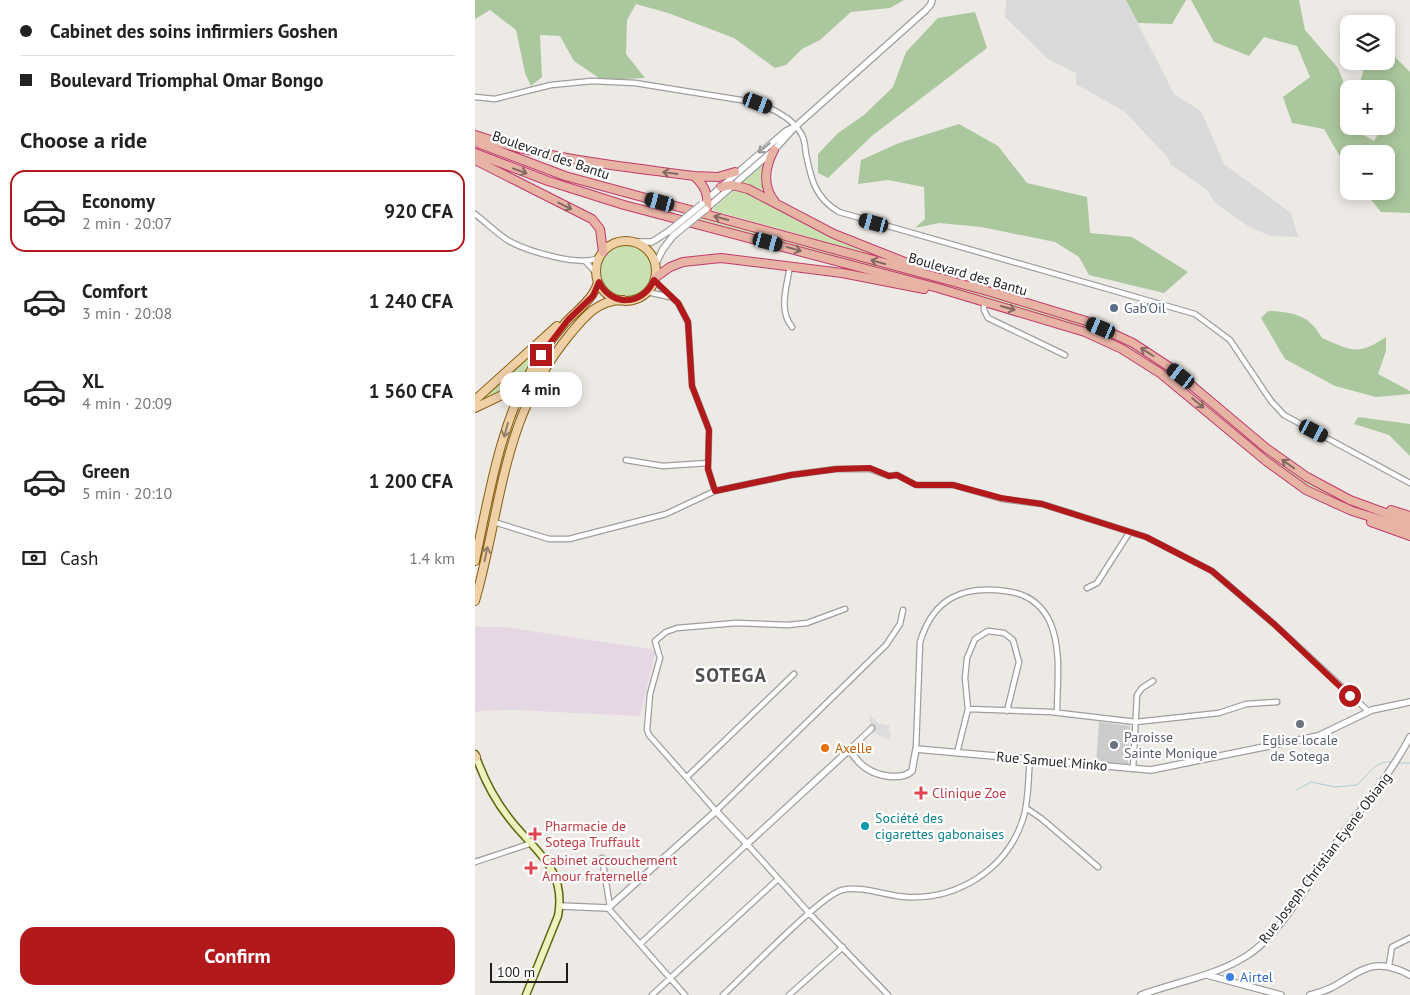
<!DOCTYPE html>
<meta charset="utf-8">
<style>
body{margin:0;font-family:"PT Sans",sans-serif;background:#f2f2f2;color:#222;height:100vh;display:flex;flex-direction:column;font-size:19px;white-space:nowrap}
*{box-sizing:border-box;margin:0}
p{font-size:16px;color:#767676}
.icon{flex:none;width:28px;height:28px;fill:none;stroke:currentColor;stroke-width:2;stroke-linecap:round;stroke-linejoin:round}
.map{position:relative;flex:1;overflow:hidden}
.side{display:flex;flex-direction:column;background:#fff;width:475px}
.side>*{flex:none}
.hud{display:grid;align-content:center;height:110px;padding:0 20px;background:#fff}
.controls{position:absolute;left:865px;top:15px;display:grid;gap:10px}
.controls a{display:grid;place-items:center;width:55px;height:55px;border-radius:10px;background:#fff;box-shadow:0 2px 12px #0003;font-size:25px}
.scale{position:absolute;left:15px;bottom:12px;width:78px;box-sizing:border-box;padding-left:5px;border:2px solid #1d1d1d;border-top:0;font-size:14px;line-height:18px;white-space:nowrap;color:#1d1d1d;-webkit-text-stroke:4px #fff;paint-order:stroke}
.end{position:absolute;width:22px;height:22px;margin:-11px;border:6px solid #b2191b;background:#fff;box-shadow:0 0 0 2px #fff}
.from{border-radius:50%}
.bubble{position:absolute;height:35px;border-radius:15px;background:#fff;box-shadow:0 2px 12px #0003;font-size:16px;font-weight:700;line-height:35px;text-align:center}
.car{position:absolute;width:15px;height:30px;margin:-15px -8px;border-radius:6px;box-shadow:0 0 4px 1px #0007;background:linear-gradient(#222 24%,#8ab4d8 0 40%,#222 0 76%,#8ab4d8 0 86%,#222 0)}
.hud b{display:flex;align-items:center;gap:18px;height:48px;font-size:19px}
.hud b+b{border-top:1px solid #e0e0e0}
.hud i{width:12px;height:12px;background:#222}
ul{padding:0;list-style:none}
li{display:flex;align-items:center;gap:15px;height:82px;margin:0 10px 8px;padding:0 10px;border:2px solid transparent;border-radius:15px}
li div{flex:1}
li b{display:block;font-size:19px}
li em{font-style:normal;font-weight:700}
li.active{border-color:#b2191b}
li>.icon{width:45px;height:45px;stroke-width:1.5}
h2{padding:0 20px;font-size:22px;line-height:60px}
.pay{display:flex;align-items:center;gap:12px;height:55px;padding:0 20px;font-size:19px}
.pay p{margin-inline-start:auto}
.cta{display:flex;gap:10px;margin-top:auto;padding:10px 20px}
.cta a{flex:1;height:58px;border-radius:15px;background:#b2191b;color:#fff;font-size:20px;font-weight:700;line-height:58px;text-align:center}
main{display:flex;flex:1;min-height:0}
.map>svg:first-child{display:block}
.residential{fill:#dbdadb}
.industrial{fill:#e5d7e3}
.religious{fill:#cbcbcb}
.grass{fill:#c9e1b1}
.forest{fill:#abc79e}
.parking{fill:#ddd}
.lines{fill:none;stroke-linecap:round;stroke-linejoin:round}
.stream{stroke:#aaccd5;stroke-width:1}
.minor-casing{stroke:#9e9e9e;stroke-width:7}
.tertiary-casing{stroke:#9e9e9e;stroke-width:8}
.secondary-casing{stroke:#5e6612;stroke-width:9}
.primary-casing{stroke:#845d13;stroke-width:10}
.trunk-casing{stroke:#c33a6a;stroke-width:10}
.minor{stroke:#fff;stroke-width:4.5}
.tertiary{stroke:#fff;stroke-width:5.5}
.secondary{stroke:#eff1bf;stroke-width:6}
.primary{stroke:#f0d0a7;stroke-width:8}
.trunk{stroke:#e6b3a5;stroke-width:8}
.tertiary-bridge-casing{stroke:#9e9e9e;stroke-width:8;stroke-linecap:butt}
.tertiary-bridge{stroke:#fff;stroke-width:5.5}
.oneway{stroke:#999}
.oneway2{stroke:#826861}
.oneway3{stroke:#917f69}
.route{stroke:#b2191b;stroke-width:6}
.service-dot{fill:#5c6f8a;stroke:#fff;stroke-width:2}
.worship-dot{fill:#6b7280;stroke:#fff;stroke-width:2}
.food-dot{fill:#e8710a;stroke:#fff;stroke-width:2}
.health-dot{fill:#e0444e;stroke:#fff;stroke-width:2}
.culture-dot{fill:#0f9aa8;stroke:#fff;stroke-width:2}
.shop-dot{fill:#3f7fe0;stroke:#fff;stroke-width:2}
.labels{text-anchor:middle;stroke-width:4.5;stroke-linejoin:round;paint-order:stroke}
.street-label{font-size:14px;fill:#1d1d1d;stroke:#fff}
.service-label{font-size:14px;fill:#4e5e75;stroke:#fff;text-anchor:start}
.worship-label{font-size:14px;fill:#5b616d;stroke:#fff;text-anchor:start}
.food-label{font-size:14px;fill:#c56008;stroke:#fff;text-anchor:start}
.health-label{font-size:14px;fill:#be3a42;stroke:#fff;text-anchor:start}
.culture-label{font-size:14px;fill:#0d838f;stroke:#fff;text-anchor:start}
.shop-label{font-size:14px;fill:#366cbe;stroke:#fff;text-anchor:start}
.district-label{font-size:19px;font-weight:bold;letter-spacing:1px;fill:#505050;stroke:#fff}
</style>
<main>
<section class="side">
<div class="hud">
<b><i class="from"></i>Cabinet des soins infirmiers Goshen</b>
<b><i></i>Boulevard Triomphal Omar Bongo</b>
</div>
<h2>Choose a ride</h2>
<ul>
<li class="active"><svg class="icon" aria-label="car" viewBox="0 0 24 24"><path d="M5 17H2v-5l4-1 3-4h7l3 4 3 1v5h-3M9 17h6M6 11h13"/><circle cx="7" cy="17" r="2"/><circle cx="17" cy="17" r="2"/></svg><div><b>Economy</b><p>2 min · 20:07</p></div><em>920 CFA</em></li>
<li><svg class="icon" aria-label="car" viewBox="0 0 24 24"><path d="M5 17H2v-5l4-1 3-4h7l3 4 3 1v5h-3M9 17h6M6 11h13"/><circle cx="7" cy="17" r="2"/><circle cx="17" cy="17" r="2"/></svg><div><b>Comfort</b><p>3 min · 20:08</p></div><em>1 240 CFA</em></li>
<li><svg class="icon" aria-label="car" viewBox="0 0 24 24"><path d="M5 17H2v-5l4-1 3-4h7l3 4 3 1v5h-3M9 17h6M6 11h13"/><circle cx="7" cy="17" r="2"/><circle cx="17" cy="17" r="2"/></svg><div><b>XL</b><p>4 min · 20:09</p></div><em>1 560 CFA</em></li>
<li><svg class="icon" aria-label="car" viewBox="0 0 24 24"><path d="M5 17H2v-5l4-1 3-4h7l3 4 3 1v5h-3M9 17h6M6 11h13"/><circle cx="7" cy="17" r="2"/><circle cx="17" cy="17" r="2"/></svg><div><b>Green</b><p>5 min · 20:10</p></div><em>1 200 CFA</em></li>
</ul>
<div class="pay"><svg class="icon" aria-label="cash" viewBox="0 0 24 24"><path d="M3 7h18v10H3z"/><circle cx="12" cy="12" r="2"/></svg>Cash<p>1.4 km</p></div>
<div class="cta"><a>Confirm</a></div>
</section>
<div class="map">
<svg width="935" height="995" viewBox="0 0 935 995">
<rect width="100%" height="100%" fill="#edeae5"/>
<!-- residential -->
<path class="residential" d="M531,0h120l48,94 27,17 23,53 67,49 7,24 -28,-1 -22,-10 -33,-23 -8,-13 -37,-26 -1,-5 -44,-47 -49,-28v-11l-28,-14 -43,-42z"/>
<!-- industrial -->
<path class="industrial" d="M0,627h29l152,23 -16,66 -126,-6 -34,1 -5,2z"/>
<!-- religious -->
<path class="religious" d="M624,722l31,4 -2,38 -32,-1z"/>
<!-- grass -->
<path class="grass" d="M291,161l2,36 -28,-14z
M258,191h12l80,43 65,26 -178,-50z
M225,216l297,82 92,28 24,11 47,27 21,15 83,71 42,31 48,25 42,14 -1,1c-27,-8 -54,-16 -79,-29 -55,-31 -97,-81 -148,-119 -42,-30 -93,-47 -142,-63l-330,-91z
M125 271a26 26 0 1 1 52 0a26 26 0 1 1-52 0Z
M69,342l-26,40 -42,22z"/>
<!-- forest -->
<path class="forest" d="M0,0h429l-14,8 -39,4 -31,28 -18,9 -16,16 -11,3 -41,-30 -66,-25 -32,-9 -9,16 -1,34 19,24 -43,2 -28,-19 -14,-25 -20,-1 2,42 -11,9 -6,-13 -9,-43 -26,-20 -15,9z
M651,0h60l-14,24 -34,-1z
M716,0h108l6,30 33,38 11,29v29h10l3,8 12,7 9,-15h3v-37h-22l-4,-7 6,-20 20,-1v-8l3,-2 21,21v141l-29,-1 -17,-21h22v-37h-37v18l-25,-43 -32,-6 -9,-26 27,-20 -13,-31 -33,-9 -15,19 -35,-14z
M500,12l12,36 -114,87 -45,43 -10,-5v-19l20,-21 26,-18 29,-28 13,-35 32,-34z
M484,124l39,22 29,37 60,14 3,36 42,4 56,35 -24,21 -75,-18 -10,-18 -24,-15 -74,-15 -42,-4 -24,5 10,-9 -1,-32 -36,-7 -30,4 3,-24 38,-17z
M793,311c24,1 42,4 54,27 31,13 35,18 64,-1v14l-8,23 32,17v3l-34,3 -41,-11 -50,-27 -24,-41z
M883,417l52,7v32l-21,-21 -35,-11z"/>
<!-- parking -->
<path class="parking" d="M394,715l9,8 12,3 -2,4 3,2 -2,8 -18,-8z"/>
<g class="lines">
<!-- stream -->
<path class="stream" d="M923,763h12
M821,790l15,-8 24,5 22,-2c13,-12 18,-25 37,-23"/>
<defs>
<path id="minor" d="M0,97l20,2 56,-14 41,-4 43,2 112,18c19,4 45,15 55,34 3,5 3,13 4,19 5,25 9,44 33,58l356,102 35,26 41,61 13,14 126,68
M0,214c12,9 22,20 34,27 18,10 73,27 91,16
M111,262l11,12
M315,266c-3,20 -12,44 2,61
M172,292l23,5
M509,301v9l4,8 77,37
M151,460l37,6 45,-3
M240,491l76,-16 45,-6h34l19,7 8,-1 19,10h37l49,14 40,5 104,33 66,34 62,53 94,87
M19,522l55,17h20l97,-25 49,-23 -7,-22 1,-39 -17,-44 -4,-64 -10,-19 -24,-22
M612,588l10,-5 32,-50
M370,609l-38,14 -19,2 -52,-2 -59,5 -11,4 -11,9 5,17 -10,36 -3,36 2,5 67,76 170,-166 14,-21 3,-14
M493,709l83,3 85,10 83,-9 27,-9 31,-2
M441,749l4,-107c13,-43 42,-57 85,-51 20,2 36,12 45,31 12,28 7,61 7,91
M374,750l23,-22
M482,753l11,-44 -3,-31 2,-20 8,-19 13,-8 16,2 9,7 6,22 -12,49
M658,769l4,-74 5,-7 11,-7
M212,777l107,-103
M551,808l16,11 56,48
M127,858l8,49
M0,862l57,-19
M133,908l77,87
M165,944l107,-100 63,70 78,81
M914,965l3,-18 18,-9
M177,995l126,-116
M248,995c21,-19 98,-100 119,-105 20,-5 44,6 64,7 52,3 101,-28 117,-78 6,-19 5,-41 7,-60
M314,995l54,-48"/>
<path id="tertiary" d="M231,200l80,-69 9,-4 131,-117 5,-6 1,-4
M232,208l67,-58 21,-23
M157,242h20l17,-11
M180,265l8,-16 10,-13
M85,906l48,2 108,-97 31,33 102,-94c5,6 10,14 17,18 11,8 35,13 46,3l4,-22 235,21 167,-34 54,-26 38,-8
M732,975l74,20
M666,995c35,-13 75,-19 107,-40 33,-21 69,-85 93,-119 24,-32 50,-63 69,-99
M835,995c44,-9 52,-46 100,-20"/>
<path id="secondary" d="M0,754c8,23 19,45 34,64 25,33 58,50 49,98l-32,79"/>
<path id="primary" d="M121 271a30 30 0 1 1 60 0a30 30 0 1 1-60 0Z
M0,400l82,-74
M0,408l48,-23 18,-17
M0,561c14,-66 25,-137 59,-196 9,-15 20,-29 32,-43 12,-13 27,-22 32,-40
M0,601c28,-98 26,-184 96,-268 14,-17 27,-33 52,-33
M0,756l1,1"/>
<path id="trunk" d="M0,135c70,24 146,31 219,41l24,1 17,-5
M0,142l90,34 426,116 95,29 47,22 38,25 95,80 41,29 43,23 60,22
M299,150c-9,17 -12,36 1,52
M0,153l73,28 76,24 314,83 147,44 37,17 38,24 106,88 40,29 46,21 58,18
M0,160l117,59 8,10 3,23
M219,176c10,9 15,18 13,32
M246,187l11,-2 16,4 86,45 86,34
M181,277l14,-10 13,-5 38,-4 121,15 82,16
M916,510l19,6
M896,522l39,14"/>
</defs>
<!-- minor casing -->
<use href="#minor" class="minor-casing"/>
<!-- tertiary casing -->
<use href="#tertiary" class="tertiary-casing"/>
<!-- secondary casing -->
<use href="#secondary" class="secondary-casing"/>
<!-- primary casing -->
<use href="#primary" class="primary-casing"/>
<!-- trunk casing -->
<use href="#trunk" class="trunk-casing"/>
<!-- minor -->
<use href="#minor" class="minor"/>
<!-- tertiary -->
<use href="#tertiary" class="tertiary"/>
<!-- secondary -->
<use href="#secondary" class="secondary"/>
<!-- primary -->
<use href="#primary" class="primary"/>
<!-- trunk -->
<use href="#trunk" class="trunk"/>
<defs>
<path id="tertiary-bridge" d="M194,231l33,-27
M198,236l33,-27"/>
</defs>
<!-- tertiary-bridge casing -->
<use href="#tertiary-bridge" class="tertiary-bridge-casing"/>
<!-- tertiary-bridge -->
<use href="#tertiary-bridge" class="tertiary-bridge"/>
</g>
<!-- one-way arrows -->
<defs><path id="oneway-shaft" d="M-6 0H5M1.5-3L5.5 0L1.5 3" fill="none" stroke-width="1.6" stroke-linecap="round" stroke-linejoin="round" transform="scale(1.25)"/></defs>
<use class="oneway" href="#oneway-shaft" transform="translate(289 148) rotate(140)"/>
<g class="oneway2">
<use href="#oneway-shaft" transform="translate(45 171) rotate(20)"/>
<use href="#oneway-shaft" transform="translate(195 173) rotate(-172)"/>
<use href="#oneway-shaft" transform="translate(90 206) rotate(27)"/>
<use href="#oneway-shaft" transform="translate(246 218) rotate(-165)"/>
<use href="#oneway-shaft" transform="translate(319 249) rotate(15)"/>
<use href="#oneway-shaft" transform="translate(403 262) rotate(-165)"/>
<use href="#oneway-shaft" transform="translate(533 308) rotate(16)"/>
<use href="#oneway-shaft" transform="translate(672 352) rotate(-148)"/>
<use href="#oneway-shaft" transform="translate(723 403) rotate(40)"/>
<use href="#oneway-shaft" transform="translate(813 464) rotate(-145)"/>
</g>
<g class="oneway3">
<use href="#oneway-shaft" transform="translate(31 430) rotate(105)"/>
<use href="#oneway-shaft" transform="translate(11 554) rotate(-78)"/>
</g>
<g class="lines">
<!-- route -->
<path class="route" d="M66,355l27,-35 25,-24 6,-14c12,25 44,24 55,-2l24,23 10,19 4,64 17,44 -1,39 7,22 76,-16 46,-6 33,-1 19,8 8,-1 19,10h37l48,13 41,6 104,33 66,34 62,53 76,72"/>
</g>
<!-- markers -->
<circle class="service-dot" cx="639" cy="308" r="5"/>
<g class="worship-dot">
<circle cx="825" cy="724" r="5"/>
<circle cx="639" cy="745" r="5"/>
</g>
<circle class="food-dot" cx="350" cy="748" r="5"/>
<g class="health-dot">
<path d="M443.5 785.5h5v5h5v5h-5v5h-5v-5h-5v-5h5z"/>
<path d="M57.5 826.5h5v5h5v5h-5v5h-5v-5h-5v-5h5z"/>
<path d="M53.5 860.5h5v5h5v5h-5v5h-5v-5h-5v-5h5z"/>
</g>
<circle class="culture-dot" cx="390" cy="826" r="5"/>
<circle class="shop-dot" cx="755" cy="977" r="5"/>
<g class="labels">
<!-- street labels -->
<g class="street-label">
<text transform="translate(76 155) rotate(19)" y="5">Boulevard des Bantu</text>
<text transform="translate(493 274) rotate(16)" y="5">Boulevard des Bantu</text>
<text transform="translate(577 761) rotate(5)" y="5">Rue Samuel Minko</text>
<text transform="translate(850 858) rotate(-53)" y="5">Rue Joseph Christian Eyene Obiang</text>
</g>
<!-- service labels -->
<g class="service-label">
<text x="649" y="313">Gab’Oil</text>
</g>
<!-- worship labels -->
<g class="worship-label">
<text x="649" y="742">Paroisse<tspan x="649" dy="16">Sainte Monique</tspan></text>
<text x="825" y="745" text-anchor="middle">Eglise locale<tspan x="825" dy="16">de Sotega</tspan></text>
</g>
<!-- food labels -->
<g class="food-label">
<text x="360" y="753">Axelle</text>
</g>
<!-- health labels -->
<g class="health-label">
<text x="457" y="798">Clinique Zoe</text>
<text x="70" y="831">Pharmacie de<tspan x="70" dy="16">Sotega Truffault</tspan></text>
<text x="67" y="865">Cabinet accouchement<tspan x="67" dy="16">Amour fraternelle</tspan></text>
</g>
<!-- culture labels -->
<g class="culture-label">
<text x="400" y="823">Société des<tspan x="400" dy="16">cigarettes gabonaises</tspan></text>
</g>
<!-- shop labels -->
<g class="shop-label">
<text x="765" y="982">Airtel</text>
</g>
<!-- district labels -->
<g class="district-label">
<text x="256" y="682">SOTEGA</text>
</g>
</g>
</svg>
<div class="controls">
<a><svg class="icon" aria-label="layers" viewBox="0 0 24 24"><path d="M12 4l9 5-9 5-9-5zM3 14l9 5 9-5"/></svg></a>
<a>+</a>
<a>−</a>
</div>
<div class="scale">100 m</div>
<i class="end from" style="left:875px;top:696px"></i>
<i class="end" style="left:66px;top:355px"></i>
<div class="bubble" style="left:25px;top:372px;width:82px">4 min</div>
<i class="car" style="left:283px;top:103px;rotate:111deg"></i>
<i class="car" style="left:185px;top:202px;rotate:285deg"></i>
<i class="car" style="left:399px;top:223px;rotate:285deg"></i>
<i class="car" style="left:293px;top:242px;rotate:105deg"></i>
<i class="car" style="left:626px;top:328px;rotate:293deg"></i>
<i class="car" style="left:706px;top:376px;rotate:308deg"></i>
<i class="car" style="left:839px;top:431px;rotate:117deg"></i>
</div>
</main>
